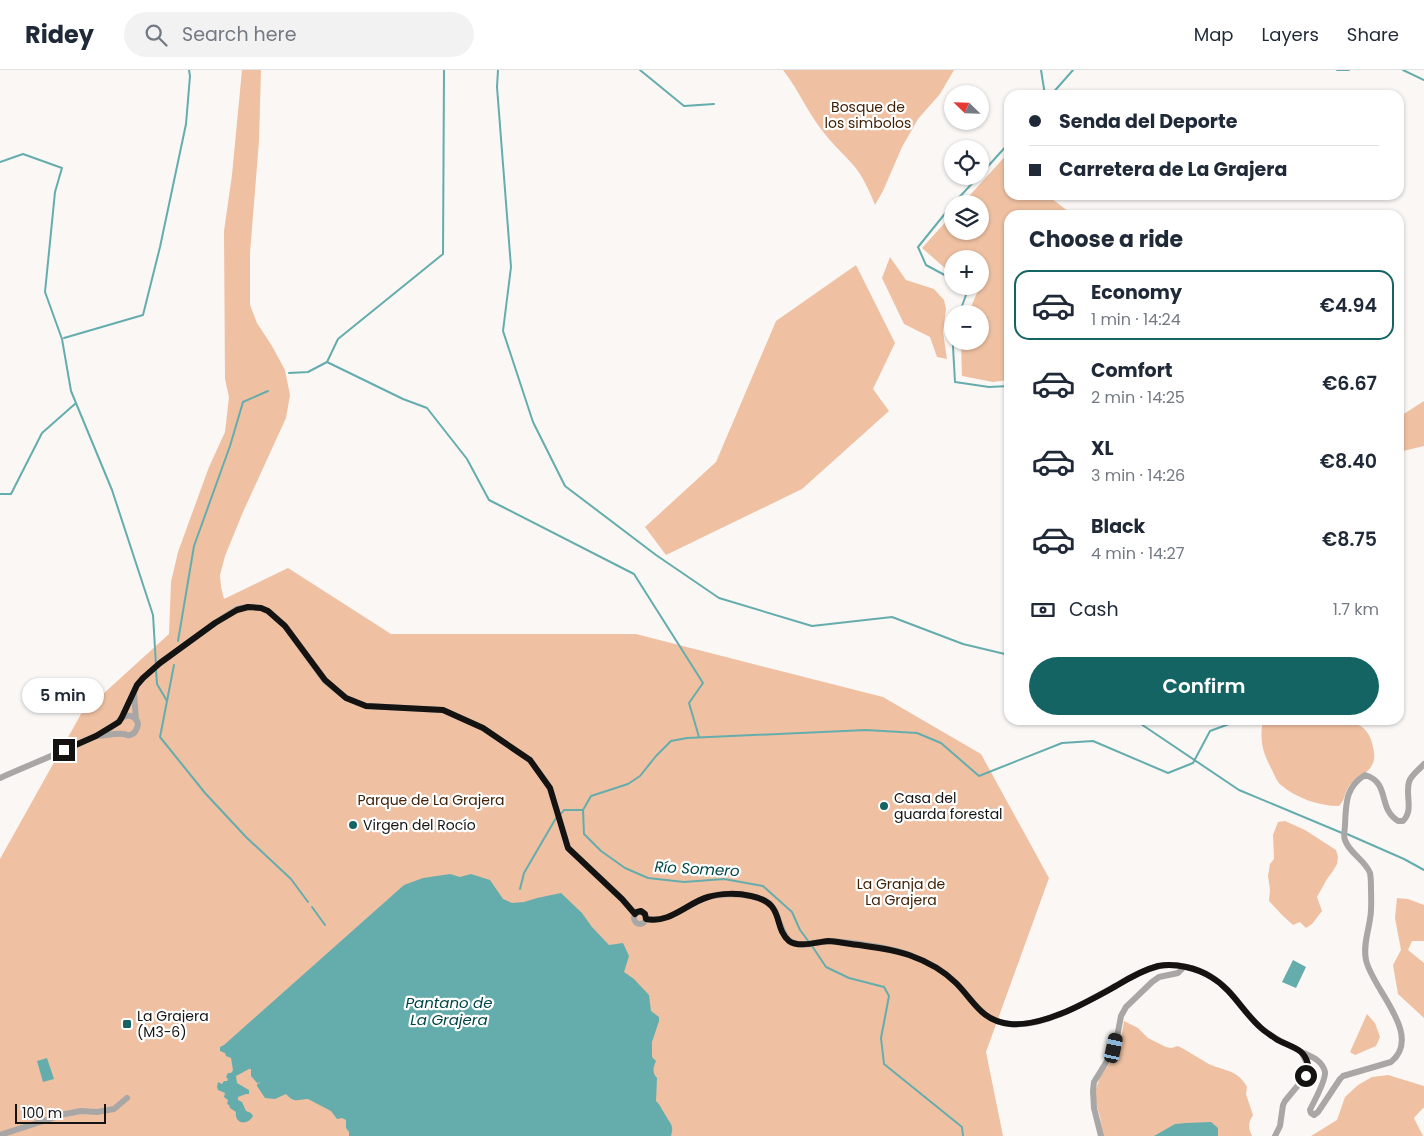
<!DOCTYPE html>
<meta charset="utf-8">
<style>
body{margin:0;font-family:Poppins,sans-serif;background:#f2f2f3;color:#1f2937;height:100vh;display:flex;flex-direction:column;font-size:19px;white-space:nowrap}
*{box-sizing:border-box;margin:0}
p{font-size:16px;color:#747a83}
.icon{flex:none;width:28px;height:28px;fill:none;stroke:currentColor;stroke-width:2;stroke-linecap:round;stroke-linejoin:round}
.map{position:relative;flex:1;overflow:hidden}
.sheet{position:absolute;left:1004px;top:140px;width:400px;height:515px;display:flex;flex-direction:column;background:#fff;border-radius:15px;box-shadow:0 1px 4px #0004}
.sheet>*{flex:none}
.hud{position:absolute;left:1004px;top:20px;width:400px;height:110px;border-radius:15px;box-shadow:0 1px 4px #0004;display:grid;align-content:center;height:110px;padding:0 25px;background:#fff}
.needle{width:32px;rotate:293deg}
.fabs{position:absolute;left:944px;top:15px;display:grid;gap:10px}
.fabs a{display:grid;place-items:center;width:45px;height:45px;border-radius:50%;background:#fff;box-shadow:0 1px 4px #0004;font-size:25px}
.scale{position:absolute;left:15px;bottom:12px;width:91px;box-sizing:border-box;padding-left:5px;border:2px solid #141312;border-top:0;font-size:14px;line-height:18px;white-space:nowrap;color:#141312;-webkit-text-stroke:4px #fff;paint-order:stroke}
.end{position:absolute;width:22px;height:22px;margin:-11px;border:6px solid #141312;background:#fff;box-shadow:0 0 0 2px #fff}
.from{border-radius:50%}
.bubble{position:absolute;height:35px;border-radius:18px;background:#fff;box-shadow:0 1px 4px #0004;font-size:16px;font-weight:600;line-height:35px;text-align:center}
.car{position:absolute;width:15px;height:30px;margin:-15px -8px;border-radius:6px;box-shadow:0 0 4px 1px #0007;background:linear-gradient(#222 24%,#8ab4d8 0 40%,#222 0 76%,#8ab4d8 0 86%,#222 0)}
.hud b{display:flex;align-items:center;gap:18px;height:48px;font-size:19px}
.hud b+b{border-top:1px solid #e0e1e3}
.hud i{width:12px;height:12px;background:#1f2937}
ul{padding:0;list-style:none}
li{display:flex;align-items:center;gap:15px;height:70px;margin:0 10px 8px;padding:0 15px;border:2px solid transparent;border-radius:15px}
li div{flex:1}
li b{display:block;font-size:19px}
li em{font-style:normal;font-weight:600}
li.active{border-color:#146464}
li>.icon{width:45px;height:45px;stroke-width:1.5}
h2{padding:0 25px;font-size:22px;line-height:60px}
.pay{display:flex;align-items:center;gap:12px;height:55px;padding:0 25px;font-size:19px}
.pay p{margin-inline-start:auto}
.action{display:flex;gap:10px;margin-top:auto;padding:10px 25px}
.action a{flex:1;height:58px;border-radius:30px;background:#146464;color:#fff;font-size:20px;font-weight:600;line-height:58px;text-align:center}
header{display:flex;align-items:center;gap:30px;box-sizing:border-box;height:70px;padding:0 25px;background:#fff;border-bottom:1px solid #e0e1e3}
header strong{font-size:24px}
nav{display:flex;gap:28px;margin-inline-start:auto;font-size:18px}
.search{width:350px;height:45px;background:#f2f2f3;display:flex;align-items:center;gap:12px;box-sizing:border-box;padding:0 18px;border-radius:28px;color:#747a83;font-size:19px}
.map>svg:first-child{display:block}
.green{fill:#efc1a2}
.water{fill:#65adad}
.lines{fill:none;stroke-linecap:round;stroke-linejoin:round}
.stream{stroke:#65adad;stroke-width:2}
.minor{stroke:#a9a7a6;stroke-width:6}
.route{stroke:#141312;stroke-width:6}
.poi-dot{fill:#146464;stroke:#fff;stroke-width:2}
.labels{text-anchor:middle;stroke-width:4.5;stroke-linejoin:round;paint-order:stroke}
.park-label{font-size:14px;fill:#402106;stroke:#fff}
.poi-label{font-size:14px;fill:#141312;stroke:#fff;text-anchor:start}
.water-label{font-size:15px;font-style:italic;fill:#004545;stroke:#fff}
</style>
<header>
<strong>Ridey</strong>
<div class="search"><svg class="icon" aria-label="search" viewBox="0 0 24 24"><circle cx="10" cy="10" r="6"/><path d="M15 15l6 6"/></svg>Search here</div>
<nav><a>Map</a><a>Layers</a><a>Share</a></nav>
</header>
<div class="map">
<svg width="1424" height="1066" viewBox="0 0 1424 1066">
<rect width="100%" height="100%" fill="#faf7f5"/>
<!-- green -->
<path class="green" d="M242,0h19l-2,71 -9,112v52l7,18 15,23 13,24 5,25 -4,23 -43,94 -18,44 -5,19 1,12 3,12 64,-31 103,66h245l247,63 98,57 68,124 -63,174 17,84h-1003v-277l81,-145 88,-80 2,-52 7,-30 31,-85 16,-35 4,-35 -4,-18 -1,-148 8,-56z
M783,0h171l-14,24 -22,25 -16,28 -19,44 -8,14c-5,-13 -12,-28 -20,-38 -11,-13 -24,-24 -34,-38 -14,-18 -23,-40 -38,-59z
M1009,82v43h38l26,20h-64v165l-16,2 -31,-6 -1,-35h19v-27h-12l12,-28v-27h-28v13l-6,-3 -24,-21 30,-33v16h28v-27h-18z
M890,187l16,23 28,9 10,11 2,9 -3,23 4,27 -10,-2 -7,-20 -26,-13 -22,-46z
M856,195l39,78 -22,46 16,22 -87,78 -136,66 -21,-28 71,-65 60,-141z
M1424,331v45l-25,6v-35z
M1263,650c20,0 85,-3 99,7 6,5 8,9 10,16 2,8 4,15 0,22 -5,10 -16,12 -23,21 -5,8 -3,12 -10,20 -20,0 -43,-8 -58,-21 -4,-3 -6,-9 -8,-13 -10,-19 -14,-30 -10,-52z
M1285,751l20,9 31,20 2,7 -1,7 -4,7 -6,8 -10,18 5,14 -10,13 -6,4 -6,-6 -7,3 -11,-10 -13,-14 1,-11 -2,-14 2,-12 4,-5 -1,-24 5,-13z
M1397,828l11,1 16,6v36h-12l-4,9 16,13v55l-26,-24 -5,-29 8,-15 -6,-32z
M1367,944l8,9 5,14 -4,9 -21,9 -5,-3z
M1124,951l14,7 10,10 18,9 5,1 7,-2c10,5 19,11 29,17 15,8 31,6 40,24l-1,7 7,21c-5,8 -5,12 -1,21h-149l-3,-19 -4,-14v-14l4,-12 14,-20 6,-12z
M1388,1005l36,11v22h-1l-9,10 9,18h-112l26,-16 8,-23 13,-12 14,-8z"/>
<!-- water -->
<path class="water" d="M450,804l10,3 11,-3 19,6 13,19 9,4 12,-1 13,-4 24,-5 21,20 10,14 17,18 14,-2 6,13 -5,16 10,7 15,16 2,16 8,6v4l-7,21v15l4,4c-3,7 -4,11 1,17l-1,23c5,5 6,9 10,15 5,9 8,9 5,20h-322v-4l-3,-4v-8l-4,-2 -5,1 -6,-8 -23,-12c-11,0 -13,5 -22,-5l-11,5 -10,-1 -8,-12v-2l4,-2 -4,1 -6,-7v-7h-2l-13,7 1,7 12,7v4h-3l-8,3v3l4,2 4,9 5,2 2,3c-5,10 -19,8 -17,-4l-6,-4 -1,-3 -2,-1 1,-4 -4,-3 1,-4 -7,-3 -1,-3 1,-5 4,2 2,-3h3l1,-2 -2,-2 2,-4h3l2,-3 -2,-12 -5,-2 -1,-3 -5,-2v-4l4,-2 180,-160 19,-7z
M1293,890l13,7 -10,21 -14,-6z
M47,988l7,21 -11,3 -6,-21z
M1211,1052l7,6v8h-64l21,-12 11,-1z"/>
<g class="lines">
<!-- stream -->
<path class="stream" d="M498,0l-1,17 14,180 -8,64 30,91 32,64 91,69 63,43 93,28 80,-9 71,27 46,11
M640,0l44,36 30,-2
M1041,0l4,25
M1337,0h12
M1403,0l21,10
M1051,25l22,-25
M0,92l23,-8 39,14 -7,24 -10,100 17,47 9,52 41,99 41,125 3,50
M980,105l29,-32
M953,134l26,-28
M952,135l-34,42 8,18 26,14
M959,244l10,-27 -2,-1
M952,259l3,53 34,5 20,-1
M64,268l79,-23 17,-68 26,-123 4,-48 -1,-6
M327,292l76,37 24,9 40,51 22,41 145,74 69,109 -14,20 10,34
M289,303l19,-1 19,-10 11,-23 105,-85 1,-184
M0,424h11l31,-61 34,-30
M178,571l16,-95 36,-100 13,-44 25,-11
M174,595l-14,72 45,56 41,44 45,42 17,23
M156,600l1,14 10,17
M1135,650l104,70 103,43
M583,740l1,24 17,17 24,17 23,10 36,4 40,-3 39,7 29,26 8,18 9,12
M560,745l4,-5h19l8,-14 37,-12 12,-8 16,-20 15,-15 16,-3 179,-8 51,3 24,10 38,33 83,-33 31,-2 75,32 25,-10 17,-32 30,-11
M1347,764l57,25 20,11
M520,819l4,-16 32,-55
M312,837l13,18
M812,876l14,21 23,11 35,9 5,9 -8,42 3,26 78,63 1,9"/>
<!-- minor -->
<path class="minor" d="M134,623l2,27
M122,647l15,-32 6,-7 17,-15 55,-40 22,-14 11,-2 13,1 7,3 17,15 40,55 21,17 20,8 77,4 40,18 47,32 20,28 18,60 54,51 13,15
M0,708c22,-10 45,-19 67,-29 15,-7 42,-17 53,-29 8,-10 23,-1 16,10 -1,3 -3,4 -6,5 -5,1 -2,-1 -7,-1 -8,-1 -18,2 -27,2
M634 848a6 6 0 1 1 12 0a6 6 0 1 1-12 0Z
M647,849c22,5 40,-16 61,-22 6,-2 14,-2 20,-3 15,0 38,2 46,15 3,4 4,11 6,15 3,7 5,14 11,18 12,7 28,-2 41,-1 23,2 56,6 78,14 16,6 33,15 46,28 18,18 26,38 54,41 35,3 75,-21 105,-38 14,-8 29,-17 45,-20 17,-3 37,2 52,11 21,13 31,35 49,51 12,10 25,16 39,23 9,5 22,8 25,21 1,9 -11,29 -15,38l1,3 3,2 4,-3 22,-33 3,-3 48,-14c33,-27 -19,-73 -25,-102 -3,-14 2,-27 4,-41 2,-10 1,-20 1,-31 0,-4 0,-10 -1,-15 -5,-13 -21,-20 -25,-33 -2,-4 0,-10 0,-15 1,-20 0,-38 20,-50 26,8 12,33 33,46h5c11,-11 2,-26 6,-39 2,-7 10,-12 15,-18
M0,1065l65,-21 16,-3 16,1 17,-3 13,-11
M1101,1066l-7,-28 -1,-17 1,-9 21,-34 6,-32 5,-9 26,-25 7,-5 19,-4 6,-6
M1275,1066l5,-10 3,-21 2,-4 24,-29v-4l-7,-15"/>
</g>
<g class="lines">
<!-- route -->
<path class="route" d="M64,680l32,-14 23,-14 3,-5 15,-32 6,-7 17,-15 55,-40 22,-13 11,-3 13,1 7,3 17,15 40,54 21,18 20,8 77,4 40,18 47,32 20,28 18,60 54,51 13,15 2,-2 4,-1 4,3 1,5c24,5 41,-16 62,-22 13,-4 30,-4 43,-1 35,7 21,30 38,45 10,7 28,1 39,0 7,0 15,2 23,3 20,3 39,4 58,11 17,6 34,15 47,28 18,18 25,38 54,41 34,3 77,-22 106,-38 13,-8 27,-16 42,-20 18,-3 39,2 53,11 21,12 32,35 49,50 5,5 11,8 16,12 8,5 18,7 25,13 6,5 10,17 5,24"/>
</g>
<!-- markers -->
<g class="poi-dot">
<circle cx="884" cy="736" r="5"/>
<circle cx="353" cy="755" r="5"/>
<rect x="122" y="949" width="10" height="10" rx="2.5"/>
</g>
<g class="labels">
<!-- park labels -->
<g class="park-label">
<text x="868" y="42">Bosque de<tspan x="868" dy="16">los simbolos</tspan></text>
<text x="431" y="735">Parque de La Grajera</text>
<text x="901" y="819">La Granja de<tspan x="901" dy="16">La Grajera</tspan></text>
</g>
<!-- poi labels -->
<g class="poi-label">
<text x="894" y="733">Casa del<tspan x="894" dy="16">guarda forestal</tspan></text>
<text x="363" y="760">Virgen del Rocío</text>
<text x="137" y="951">La Grajera<tspan x="137" dy="16">(M3-6)</tspan></text>
</g>
<!-- water labels -->
<g class="water-label">
<text transform="translate(697 799) rotate(3)" y="5">Río Somero</text>
<text x="449" y="938">Pantano de<tspan x="449" dy="17">La Grajera</tspan></text>
</g>
</g>
</svg>
<div class="fabs">
<a><svg class="needle" viewBox="-14 -14 28 28"><path d="M0-13l5 13h-10z" fill="#e53935"/><path d="M0 13l5-13h-10z" fill="#747a83"/></svg></a>
<a><svg class="icon" aria-label="locate" viewBox="0 0 24 24"><circle cx="12" cy="12" r="6"/><path d="M12 2v4M12 18v4M2 12h4M18 12h4"/></svg></a>
<a><svg class="icon" aria-label="layers" viewBox="0 0 24 24"><path d="M12 4l9 5-9 5-9-5zM3 14l9 5 9-5"/></svg></a>
<a>+</a>
<a>−</a>
</div>
<div class="scale">100 m</div>
<i class="end from" style="left:1306px;top:1006px"></i>
<i class="end" style="left:64px;top:680px"></i>
<div class="bubble" style="left:22px;top:608px;width:82px">5 min</div>
<i class="car" style="left:1114px;top:978px;rotate:12deg"></i>
<div class="hud">
<b><i class="from"></i>Senda del Deporte</b>
<b><i></i>Carretera de La Grajera</b>
</div>
<section class="sheet">
<h2>Choose a ride</h2>
<ul>
<li class="active"><svg class="icon" aria-label="car" viewBox="0 0 24 24"><path d="M5 17H2v-5l4-1 3-4h7l3 4 3 1v5h-3M9 17h6M6 11h13"/><circle cx="7" cy="17" r="2"/><circle cx="17" cy="17" r="2"/></svg><div><b>Economy</b><p>1 min · 14:24</p></div><em>€4.94</em></li>
<li><svg class="icon" aria-label="car" viewBox="0 0 24 24"><path d="M5 17H2v-5l4-1 3-4h7l3 4 3 1v5h-3M9 17h6M6 11h13"/><circle cx="7" cy="17" r="2"/><circle cx="17" cy="17" r="2"/></svg><div><b>Comfort</b><p>2 min · 14:25</p></div><em>€6.67</em></li>
<li><svg class="icon" aria-label="car" viewBox="0 0 24 24"><path d="M5 17H2v-5l4-1 3-4h7l3 4 3 1v5h-3M9 17h6M6 11h13"/><circle cx="7" cy="17" r="2"/><circle cx="17" cy="17" r="2"/></svg><div><b>XL</b><p>3 min · 14:26</p></div><em>€8.40</em></li>
<li><svg class="icon" aria-label="car" viewBox="0 0 24 24"><path d="M5 17H2v-5l4-1 3-4h7l3 4 3 1v5h-3M9 17h6M6 11h13"/><circle cx="7" cy="17" r="2"/><circle cx="17" cy="17" r="2"/></svg><div><b>Black</b><p>4 min · 14:27</p></div><em>€8.75</em></li>
</ul>
<div class="pay"><svg class="icon" aria-label="cash" viewBox="0 0 24 24"><path d="M3 7h18v10H3z"/><circle cx="12" cy="12" r="2"/></svg>Cash<p>1.7 km</p></div>
<div class="action"><a>Confirm</a></div>
</section>
</div>
